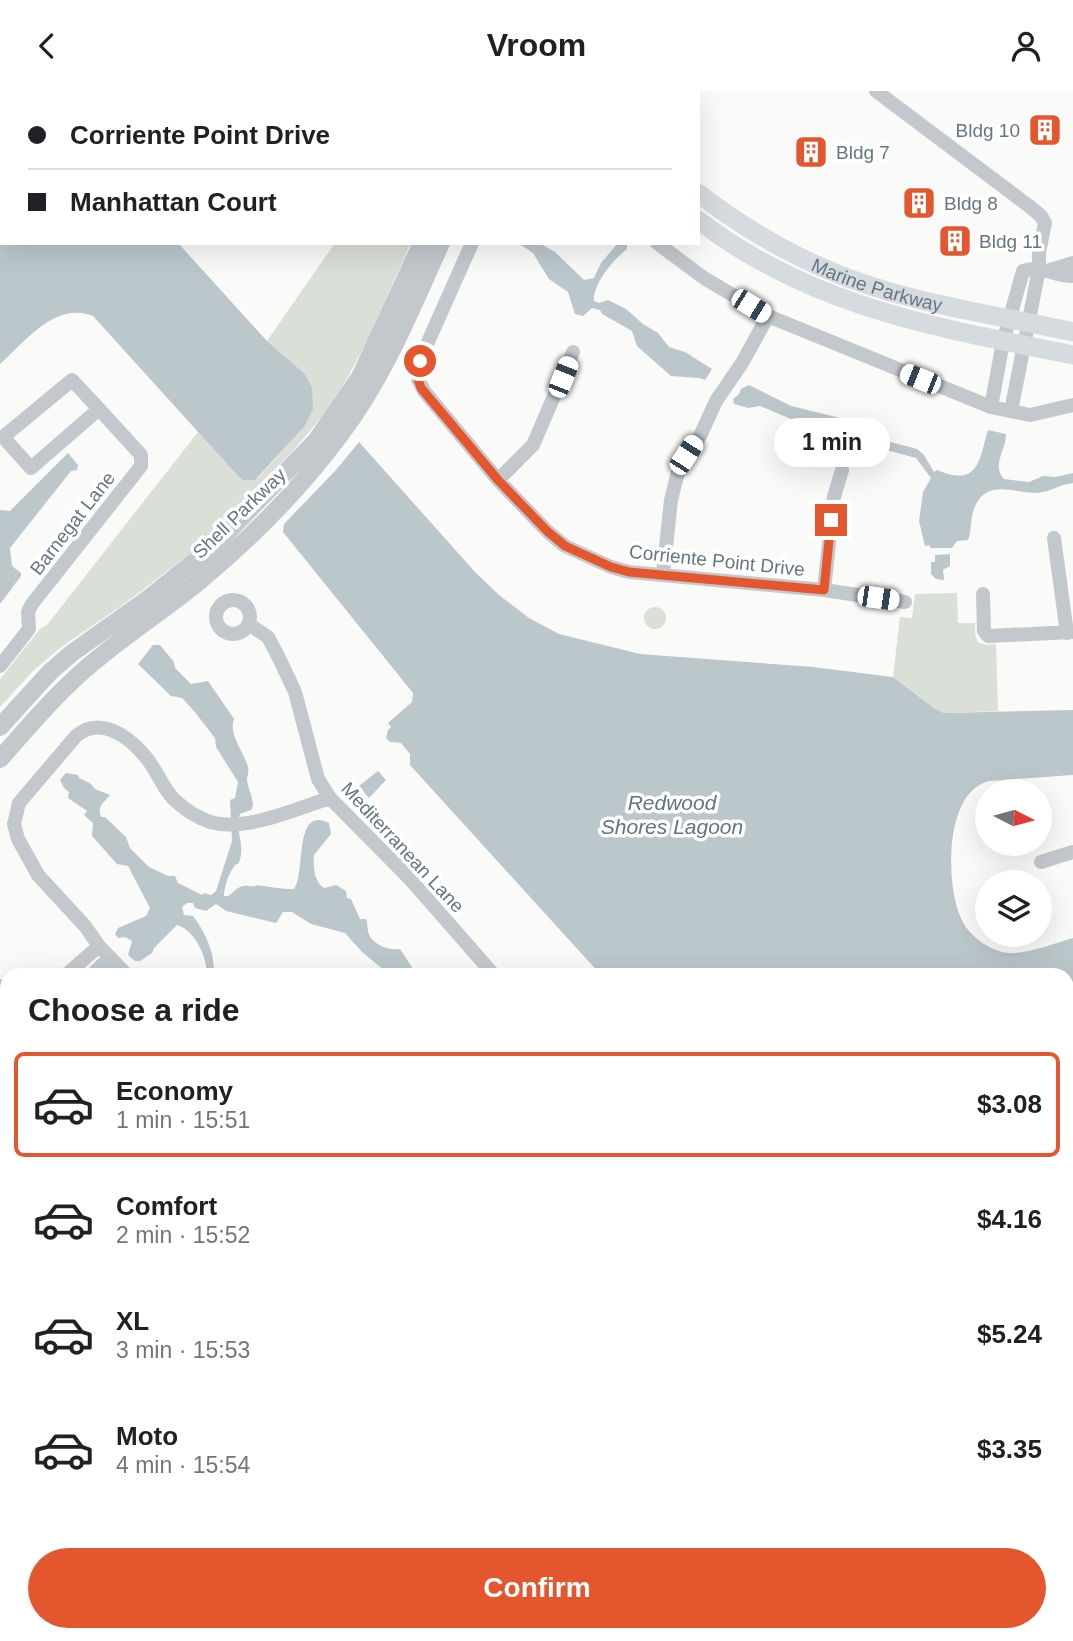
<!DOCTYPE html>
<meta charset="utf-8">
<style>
body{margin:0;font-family:Arial,sans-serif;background:#f2f2f2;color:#202124;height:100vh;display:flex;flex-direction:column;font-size:26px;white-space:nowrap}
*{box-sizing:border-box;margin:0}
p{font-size:23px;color:#757577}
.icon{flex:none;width:38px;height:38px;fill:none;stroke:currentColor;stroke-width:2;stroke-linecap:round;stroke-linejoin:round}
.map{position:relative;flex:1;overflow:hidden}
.drawer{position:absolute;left:0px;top:877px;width:1074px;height:674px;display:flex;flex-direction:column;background:#fff;border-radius:21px 21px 0 0;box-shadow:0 7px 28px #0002}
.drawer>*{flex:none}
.hud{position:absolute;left:0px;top:0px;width:700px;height:154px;box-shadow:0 7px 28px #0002;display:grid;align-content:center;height:154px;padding:0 28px;background:#fff}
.needle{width:46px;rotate:96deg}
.controls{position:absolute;left:975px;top:688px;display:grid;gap:14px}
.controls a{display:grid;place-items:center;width:77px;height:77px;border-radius:50%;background:#fff;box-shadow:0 7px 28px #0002;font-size:35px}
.end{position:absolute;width:32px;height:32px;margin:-16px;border:9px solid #e4572e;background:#fff;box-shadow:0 0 0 4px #fff}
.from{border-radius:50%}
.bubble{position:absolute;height:49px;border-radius:24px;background:#fff;box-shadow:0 7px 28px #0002;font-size:23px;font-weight:700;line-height:49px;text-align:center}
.car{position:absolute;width:21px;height:42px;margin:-21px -10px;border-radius:9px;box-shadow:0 0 5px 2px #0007;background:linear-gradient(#fff 24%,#345 0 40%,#fff 0 76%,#345 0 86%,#fff 0)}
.hud b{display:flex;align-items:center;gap:24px;height:66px;font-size:26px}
.hud b+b{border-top:2px solid #e0e0e0}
.hud i{width:18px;height:18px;background:#202124}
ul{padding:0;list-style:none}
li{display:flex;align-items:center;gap:21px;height:105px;margin:0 14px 10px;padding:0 14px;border:4px solid transparent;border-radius:10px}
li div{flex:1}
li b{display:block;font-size:26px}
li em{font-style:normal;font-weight:700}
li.selected{border-color:#e4572e}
li>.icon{width:63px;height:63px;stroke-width:1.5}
h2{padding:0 28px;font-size:32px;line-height:84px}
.button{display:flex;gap:14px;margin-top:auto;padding:14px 28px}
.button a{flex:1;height:80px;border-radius:42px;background:#e4572e;color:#fff;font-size:28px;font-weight:700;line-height:80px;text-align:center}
header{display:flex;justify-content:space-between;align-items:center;height:91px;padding:0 28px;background:#fff;font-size:32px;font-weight:700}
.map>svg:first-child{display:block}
.green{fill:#dadfd7}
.water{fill:#bbc7cb}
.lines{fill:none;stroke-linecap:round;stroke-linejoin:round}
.minor{stroke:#c3c8cc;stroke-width:14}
.tertiary{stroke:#c3c8cc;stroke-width:18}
.secondary{stroke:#d6dbdf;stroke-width:19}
.route{stroke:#e4572e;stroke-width:9}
.labels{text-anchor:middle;stroke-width:7;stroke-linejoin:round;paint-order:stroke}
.poi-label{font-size:19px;fill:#657683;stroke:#fff;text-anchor:start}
.street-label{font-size:19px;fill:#657683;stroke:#fff}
.water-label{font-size:21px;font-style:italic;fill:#60757c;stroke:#fff}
</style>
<header><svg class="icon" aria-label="back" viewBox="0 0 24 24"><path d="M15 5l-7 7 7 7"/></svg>Vroom<svg class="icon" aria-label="person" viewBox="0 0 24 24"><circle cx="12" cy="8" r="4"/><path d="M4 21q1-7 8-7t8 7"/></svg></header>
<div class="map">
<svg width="1073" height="1550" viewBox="0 0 1073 1550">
<rect width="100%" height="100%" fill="#fafaf8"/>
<!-- green -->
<path class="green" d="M335,152h76l-43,96 -19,36 -20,33 -36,43 -102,102 -67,51 -64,44 -26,22 -34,37v-28l40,-50 7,-4 151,-193 40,44 20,2 46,-51 1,-53 -38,-33z
M957,502l1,30h17c0,19 1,23 21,21l2,67 -54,2 -9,-4 -42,-32 7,-60 12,1 3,-24z
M644 527a11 11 0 1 1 22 0a11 11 0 1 1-22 0Z
M1002,1544h33l9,6h-41z"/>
<!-- water -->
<path class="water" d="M0,0l40,2h-38v150h176l89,98 38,33 7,14 1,21 -9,18 -49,53h-12l-5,-4 -145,-160c-38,-15 -68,26 -93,48z
M518,152h21l16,9 29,28 10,-2 7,-15 17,-20h9v6c-13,10 -34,34 -33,52l5,2 9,-3 18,9 17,15 15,9 11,14 16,5 27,17 -7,11 -6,-2 -28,-2 -34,-30 -5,-15 -30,-17 -2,-4 -8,-2 -9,8 -8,-2 -7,-22 -19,-13 -16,-26z
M749,294l42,21 49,12 24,17 53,14 7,6 10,17 3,-2c42,18 42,-10 51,-40l18,4c0,17 -15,31 -2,45l25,3 14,-6 12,1 18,-4v10c-13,1 -24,10 -37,10 -23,0 -50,-15 -62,16 -4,10 -2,21 -6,31l-11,1 -5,7h-21l-2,-3 -4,1 -6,-25 4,-29 8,-14 -15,-20 -37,-10 -11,1 -14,-4 -24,-22 -39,-4 -31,-13 -12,2 -14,-4 -1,-5 6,-5 2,-5z
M359,351l116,130 24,23 30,23 30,16 81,20 173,13 80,10 42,32 9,4 129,-3v65l-84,6c-45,11 -43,102 -29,135 7,19 30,36 50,37 17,1 46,-10 63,-15v46l-5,2v-11h-467l-191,-210v-11l-9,-11 -11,-1 -4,-4 2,-8 3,-3 -3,-4 24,-21 1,-9 -130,-161 1,-8 52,-54z
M68,362l10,12 -1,5 -6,1 -61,77 2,18 9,7v3l-21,28v-94l10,1z
M950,463v12l-7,4 1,10 -8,-1 -5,-5v-12h4v-7z
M153,554h7l14,17 1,6 16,16 17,-3 26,38c-6,15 10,33 14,48 1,4 0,7 -1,11 0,9 6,18 6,28l-2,4 -11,4c-6,16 5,28 0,45 -3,10 -2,1 -7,9 -5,7 -9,20 -9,28h4c5,-3 10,-10 16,-10 6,-1 8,2 14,-1 3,1 32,5 36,4 12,-15 -1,-84 35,-66l2,11 -17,21c-1,12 0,26 10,33l12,-3 10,6 1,7 4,1 9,20h6c2,4 1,8 2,12 2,13 21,20 32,18l17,26h-27l-28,-23 -17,-19 -34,-9 -19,-12h-9l-7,11 -50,-12 -10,-7 -10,7 -11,-3 -2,-5h-6l-5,4 2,8 9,1c11,14 24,40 20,59h-6c0,-18 -12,-45 -30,-50l-23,23 -2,5 -12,8h-5l-7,-6 4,-14 -7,-4 -7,1 -3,-4 3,-6 28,-12 4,-8 -22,-42 -11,-2 -25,-28 1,-13 -9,-8 3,-4 -19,-13 1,-6 -5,-4 -4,-8 6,-7 12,2 1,3 11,5 5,6 15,6c-6,8 -13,10 -9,22h4l21,20 4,11 19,19 19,9h7l3,7 24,12 2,-2 7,2 5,-4 16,-50 -2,-41 5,-2 3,-16 -22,-35 -1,-9 -21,-27 -12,-13 -11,-2 -33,-32z
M378,680l8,9 -17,18 -10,-12z
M1073,1043v382l-5,7v-388z
M36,1544h481l6,6h-491z
M615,1544h387l1,6h-396z"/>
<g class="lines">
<!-- minor -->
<path class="minor" d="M132,0l2,2
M876,0l153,115 12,10 4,7 -6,29v17l-28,142
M200,2l1,-2
M375,2v-2
M472,152l-52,117 -2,19 6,12 74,89 49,51 18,15 46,21 18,5 195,18 81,12
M657,152l47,35 64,38 223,91 39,8 43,-10
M1047,180l26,-8
M72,289l27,29 -68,59 -28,-31z
M991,316l12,-65 20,-71c17,-7 32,6 50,5
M498,389l35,-35 40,-93
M1054,447l13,95
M663,484l8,-75 7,-28 23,-38 15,-33 26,-38 26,-47
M824,499l10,-93 8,-27
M983,503l1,37 4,5 85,-4
M216 526a17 17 0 1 1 34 0a17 17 0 1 1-34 0Z
M250,534l18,12 10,19 17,36 23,87 12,19 79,80 85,97
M0,575l29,-37 -1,-17 4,-8 109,-138v-11l-42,-46
M1041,771l32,-10
M66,884l33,-29
M92,884l18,-18
M127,884l-28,-29 -14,-20 -47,-51 -20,-36 -4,-15 5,-21 57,-67c23,-20 51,-1 68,19 13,14 19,36 34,48 9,8 21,15 32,19 36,10 85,-13 120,-24
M0,1064l7,8
M0,1131l7,-4
M0,1169l7,8
M0,1265l7,-4
M0,1434l7,8
M1070,1550l3,-4"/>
<!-- tertiary -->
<path class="tertiary" d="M502,2l1,-2
M0,636l50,-55 22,-19 76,-54 66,-53 102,-105 44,-64 62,-134
M0,668c30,-34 60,-70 96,-99 32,-27 68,-50 101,-77 52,-43 103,-94 143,-148 44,-58 71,-126 101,-192
M0,897l7,7
M0,939l7,7"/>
<!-- secondary -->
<g class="secondary">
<path d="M533,0l2,2"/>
<path d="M569,0l3,2"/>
<path id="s1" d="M698,102c50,39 112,74 173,93 65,21 135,31 202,46"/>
<path d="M698,129c115,88 238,107 375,135"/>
</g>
</g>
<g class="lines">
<!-- route -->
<path class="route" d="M420,270l-2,18 3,9 77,92 49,51 18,15 46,21 18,5 195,18 7,-70"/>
</g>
<!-- icons -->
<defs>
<symbol id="building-square" viewBox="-11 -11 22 22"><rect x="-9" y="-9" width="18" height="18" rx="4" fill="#e4572e" stroke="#fff"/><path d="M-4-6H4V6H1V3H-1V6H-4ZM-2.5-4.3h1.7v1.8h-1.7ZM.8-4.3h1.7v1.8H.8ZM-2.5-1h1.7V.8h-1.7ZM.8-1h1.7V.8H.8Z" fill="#fff"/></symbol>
</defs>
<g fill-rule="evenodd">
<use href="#building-square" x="1026" y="20" width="38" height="38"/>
<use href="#building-square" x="792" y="42" width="38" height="38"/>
<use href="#building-square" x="900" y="93" width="38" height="38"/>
<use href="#building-square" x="936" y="131" width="38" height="38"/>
</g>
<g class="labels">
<!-- poi labels -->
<g class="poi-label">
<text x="1020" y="46" text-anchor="end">Bldg 10</text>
<text x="836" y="68">Bldg 7</text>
<text x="944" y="119">Bldg 8</text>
<text x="979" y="157">Bldg 11</text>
</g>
<!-- street labels -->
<g class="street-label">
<text dy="7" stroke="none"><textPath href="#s1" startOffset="203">Marine Parkway</textPath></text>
<text transform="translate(239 422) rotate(-44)" y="7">Shell Parkway</text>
<text transform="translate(72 432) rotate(-52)" y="7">Barnegat Lane</text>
<text transform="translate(717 469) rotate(6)" y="7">Corriente Point Drive</text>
<text transform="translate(403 756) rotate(47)" y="7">Mediterranean Lane</text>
</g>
<!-- water labels -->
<g class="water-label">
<text x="672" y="719">Redwood<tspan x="672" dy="24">Shores Lagoon</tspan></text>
</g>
</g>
</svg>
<div class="controls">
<a><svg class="needle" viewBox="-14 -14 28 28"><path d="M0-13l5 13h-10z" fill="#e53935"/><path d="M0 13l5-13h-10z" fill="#757577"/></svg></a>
<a><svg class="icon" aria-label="layers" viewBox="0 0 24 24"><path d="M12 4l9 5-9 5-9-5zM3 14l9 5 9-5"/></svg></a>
</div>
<i class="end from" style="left:420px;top:270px"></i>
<i class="end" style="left:831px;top:429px"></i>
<div class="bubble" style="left:774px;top:327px;width:116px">1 min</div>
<i class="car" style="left:751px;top:215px;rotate:122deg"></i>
<i class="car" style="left:563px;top:286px;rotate:22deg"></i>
<i class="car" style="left:920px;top:288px;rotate:292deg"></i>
<i class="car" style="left:686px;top:364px;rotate:33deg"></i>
<i class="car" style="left:878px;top:507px;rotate:98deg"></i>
<div class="hud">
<b><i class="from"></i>Corriente Point Drive</b>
<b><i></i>Manhattan Court</b>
</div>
<section class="drawer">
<h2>Choose a ride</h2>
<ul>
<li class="selected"><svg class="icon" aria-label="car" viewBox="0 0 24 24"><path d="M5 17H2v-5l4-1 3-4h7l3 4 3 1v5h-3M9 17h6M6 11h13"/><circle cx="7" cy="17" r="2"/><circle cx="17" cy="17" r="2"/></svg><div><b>Economy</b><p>1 min · 15:51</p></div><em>$3.08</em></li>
<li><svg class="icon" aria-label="car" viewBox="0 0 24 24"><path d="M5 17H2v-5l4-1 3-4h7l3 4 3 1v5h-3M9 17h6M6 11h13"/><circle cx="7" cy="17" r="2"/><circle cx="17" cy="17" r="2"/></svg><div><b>Comfort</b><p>2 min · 15:52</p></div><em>$4.16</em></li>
<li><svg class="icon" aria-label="car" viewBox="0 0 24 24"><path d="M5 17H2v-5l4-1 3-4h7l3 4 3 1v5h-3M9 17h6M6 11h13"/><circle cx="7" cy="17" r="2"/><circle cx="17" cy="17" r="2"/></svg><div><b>XL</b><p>3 min · 15:53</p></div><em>$5.24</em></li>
<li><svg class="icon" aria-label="car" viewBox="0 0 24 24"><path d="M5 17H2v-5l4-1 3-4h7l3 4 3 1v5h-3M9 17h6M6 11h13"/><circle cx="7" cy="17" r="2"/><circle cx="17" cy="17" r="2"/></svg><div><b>Moto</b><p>4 min · 15:54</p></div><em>$3.35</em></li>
</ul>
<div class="button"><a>Confirm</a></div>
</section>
</div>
